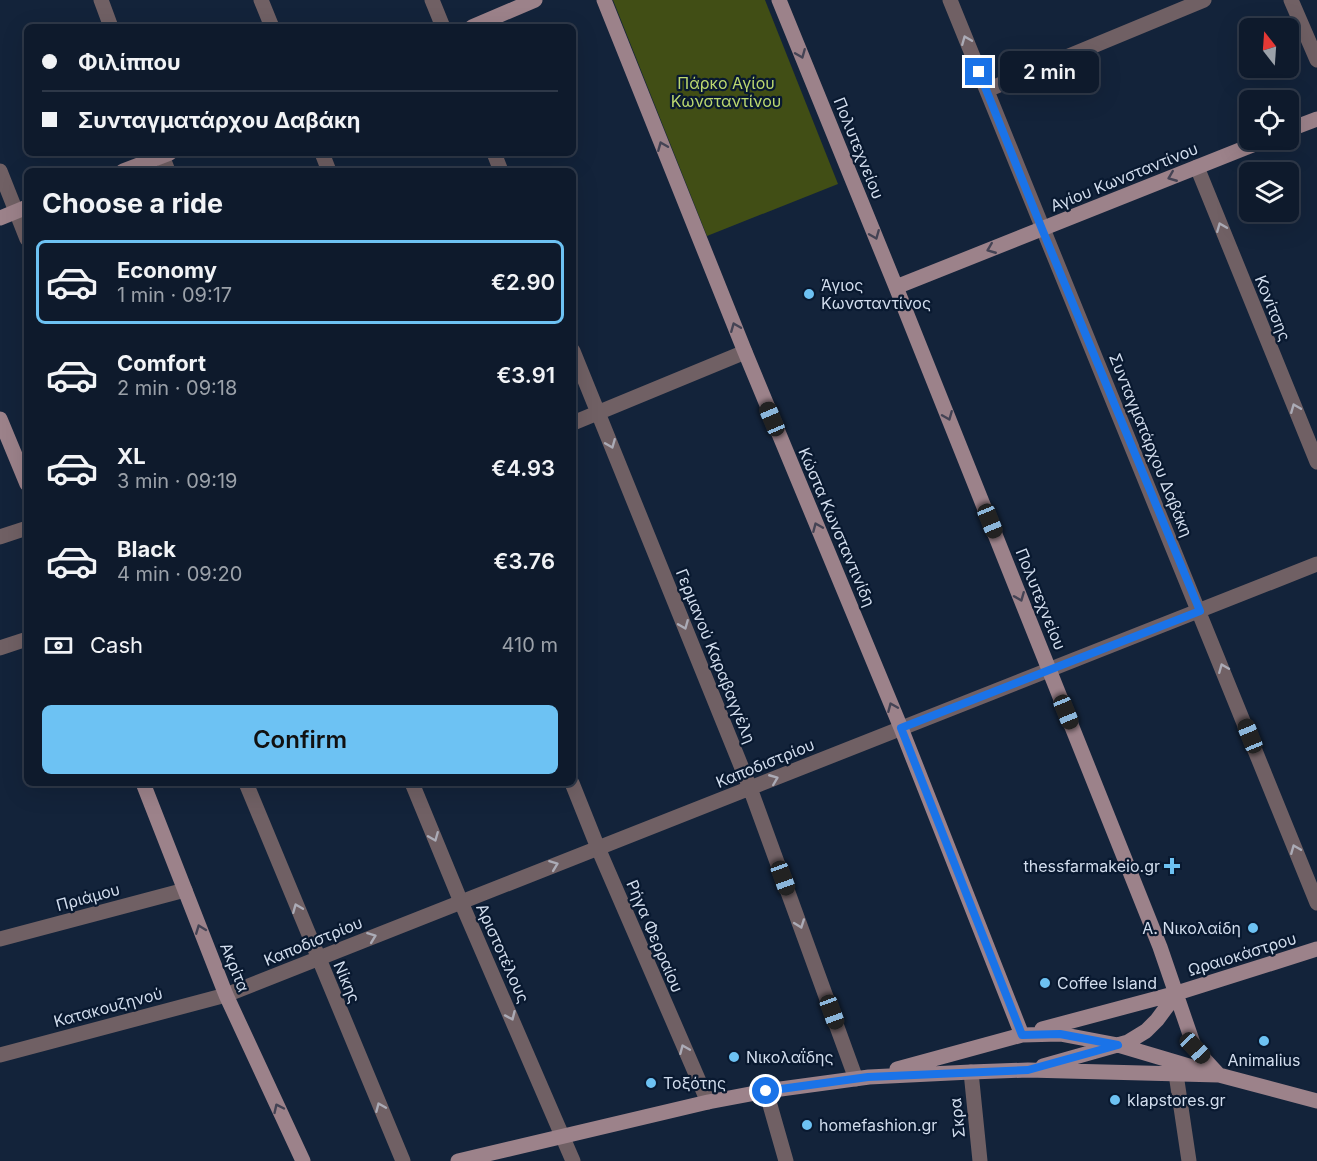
<!DOCTYPE html>
<meta charset="utf-8">
<style>
body{margin:0;font-family:Inter,sans-serif;background:#172334;color:#f1f3f6;height:100vh;display:flex;flex-direction:column;font-size:22px;white-space:nowrap}
*{box-sizing:border-box;margin:0}
p{font-size:20px;color:#9ba1a9}
.icon{flex:none;width:33px;height:33px;fill:none;stroke:currentColor;stroke-width:2;stroke-linecap:round;stroke-linejoin:round}
.map{position:relative;flex:1;overflow:hidden}
.panel{position:absolute;left:24px;top:168px;width:552px;height:618px;display:flex;flex-direction:column;background:#0e1a2c;border-radius:9px;box-shadow:0 6px 24px #0002,0 0 0 2px #2e3848}
.panel>*{flex:none}
.banner{position:absolute;left:24px;top:24px;width:552px;height:132px;border-radius:9px;box-shadow:0 6px 24px #0002,0 0 0 2px #2e3848;display:grid;align-content:center;height:132px;padding:0 18px;background:#0e1a2c}
.needle{width:39px;rotate:343deg}
.tools{position:absolute;left:1239px;top:18px;display:grid;gap:12px}
.tools a{display:grid;place-items:center;width:60px;height:60px;border-radius:9px;background:#0e1a2c;box-shadow:0 6px 24px #0002,0 0 0 2px #2e3848;font-size:30px}
.end{position:absolute;width:27px;height:27px;margin:-14px;border:8px solid #1a73e8;background:#fff;box-shadow:0 0 0 3px #fff}
.from{border-radius:50%}
.bubble{position:absolute;height:42px;border-radius:9px;background:#0e1a2c;box-shadow:0 6px 24px #0002,0 0 0 2px #2e3848;font-size:20px;font-weight:600;line-height:42px;text-align:center}
.car{position:absolute;width:18px;height:36px;margin:-18px -9px;border-radius:8px;box-shadow:0 0 4px 2px #0007;background:linear-gradient(#222 24%,#8ab4d8 0 40%,#222 0 76%,#8ab4d8 0 86%,#222 0)}
.banner b{display:flex;align-items:center;gap:21px;height:57px;font-size:22px}
.banner b+b{border-top:2px solid #2e3848}
.banner i{width:15px;height:15px;background:#f1f3f6}
ul{padding:0;list-style:none}
li{display:flex;align-items:center;gap:18px;height:84px;margin:0 12px 9px;padding:0 6px;border:3px solid transparent;border-radius:9px}
li div{flex:1}
li b{display:block;font-size:22px}
li em{font-style:normal;font-weight:600}
li.current{border-color:#6dc2f3}
li>.icon{width:54px;height:54px;stroke-width:1.5}
h2{padding:0 18px;font-size:27px;line-height:72px}
.pay{display:flex;align-items:center;gap:15px;height:66px;padding:0 18px;font-size:22px}
.pay p{margin-inline-start:auto}
.action{display:flex;gap:12px;margin-top:auto;padding:12px 18px}
.action a{flex:1;height:69px;border-radius:9px;background:#6dc2f3;color:#111;font-size:24px;font-weight:600;line-height:69px;text-align:center}
.map>svg:first-child{display:block}
.green{fill:#414e15}
.lines{fill:none;stroke-linecap:round;stroke-linejoin:round}
.street{stroke:#706064;stroke-width:15}
.secondary{stroke:#9c828a;stroke-width:15}
.oneway{stroke:#ababb6}
.oneway2{stroke:#444354}
.route{stroke:#1a73e8;stroke-width:8}
.poi-dot{fill:#6dc2f3;stroke:#091930;stroke-width:2}
.labels{text-anchor:middle;stroke-width:4.5;stroke-linejoin:round;paint-order:stroke}
.park-label{font-size:16px;fill:#bcd86f;stroke:#091930}
.street-label{font-size:16px;fill:#d2dded;stroke:#091930}
.poi-label{font-size:16px;fill:#d2dded;stroke:#091930;text-anchor:start}
</style>
<div class="map">
<svg width="1317" height="1161" viewBox="0 0 1317 1161">
<rect width="100%" height="100%" fill="#13233a"/>
<!-- green -->
<path class="green" d="M613,0h152l73,184 -131,52z"/>
<g class="lines">
<!-- street -->
<path class="street" d="M101,0l10,27
M261,0l11,27
M432,0l11,27
M950,0c121,301 246,602 367,903
M1291,0l26,60
M987,90l217,-90
M161,153l7,18
M322,153l7,18
M494,153l7,18
M1197,167l120,295
M0,171l27,68
M573,351l177,437 106,291
M573,423l172,-71
M0,537l27,-9
M0,648l27,-9
M246,783l157,378
M412,783l49,119 112,259
M572,783l26,65 110,254
M0,939l185,-49
M0,1055l226,-60 1091,-431
M971,1072l9,89
M1176,1074l13,87
M766,1091l20,70"/>
<!-- secondary -->
<path class="secondary" d="M604,0l141,352 156,376 121,307
M779,0l117,287 264,660 35,102 24,26
M472,27l63,-27
M1288,130l29,-11
M123,171l47,-18
M0,218l27,-11
M896,287l369,-147
M0,419l27,65
M143,783l83,212 77,166
M1042,1029l135,-36 140,-44
M1043,1066l85,-24 18,-11 11,-11 20,-27
M897,1069l125,-34 38,-1 58,11 101,30 98,26
M458,1161l250,-59 58,-11 103,-14 102,-5 57,-2 191,5"/>
</g>
<!-- one-way arrows -->
<defs><path id="oneway-chevron" d="M-2-3.5L2.5 0L-2 3.5" fill="none" stroke-width="1.6" stroke-linecap="round" stroke-linejoin="round" transform="scale(1.5)"/></defs>
<g class="oneway">
<use href="#oneway-chevron" transform="translate(966 40) rotate(-112)"/>
<use href="#oneway-chevron" transform="translate(1221 227) rotate(-112)"/>
<use href="#oneway-chevron" transform="translate(1295 408) rotate(-112)"/>
<use href="#oneway-chevron" transform="translate(611 444) rotate(68)"/>
<use href="#oneway-chevron" transform="translate(684 625) rotate(68)"/>
<use href="#oneway-chevron" transform="translate(1223 668) rotate(-112)"/>
<use href="#oneway-chevron" transform="translate(774 779) rotate(-22)"/>
<use href="#oneway-chevron" transform="translate(434 837) rotate(68)"/>
<use href="#oneway-chevron" transform="translate(1295 849) rotate(-112)"/>
<use href="#oneway-chevron" transform="translate(554 865) rotate(-21)"/>
<use href="#oneway-chevron" transform="translate(297 908) rotate(-112)"/>
<use href="#oneway-chevron" transform="translate(800 924) rotate(70)"/>
<use href="#oneway-chevron" transform="translate(372 937) rotate(-21)"/>
<use href="#oneway-chevron" transform="translate(511 1016) rotate(66)"/>
<use href="#oneway-chevron" transform="translate(684 1049) rotate(-113)"/>
<use href="#oneway-chevron" transform="translate(380 1107) rotate(-113)"/>
</g>
<g class="oneway2">
<use href="#oneway-chevron" transform="translate(801 54) rotate(68)"/>
<use href="#oneway-chevron" transform="translate(662 146) rotate(-112)"/>
<use href="#oneway-chevron" transform="translate(1172 177) rotate(158)"/>
<use href="#oneway-chevron" transform="translate(875 235) rotate(68)"/>
<use href="#oneway-chevron" transform="translate(991 249) rotate(158)"/>
<use href="#oneway-chevron" transform="translate(735 327) rotate(-112)"/>
<use href="#oneway-chevron" transform="translate(948 416) rotate(68)"/>
<use href="#oneway-chevron" transform="translate(817 527) rotate(-113)"/>
<use href="#oneway-chevron" transform="translate(1020 597) rotate(68)"/>
<use href="#oneway-chevron" transform="translate(892 707) rotate(-113)"/>
<use href="#oneway-chevron" transform="translate(200 929) rotate(-111)"/>
<use href="#oneway-chevron" transform="translate(278 1108) rotate(-115)"/>
</g>
<g class="lines">
<!-- route -->
<path class="route" d="M766,1091l102,-14 160,-7 90,-25 -58,-11 -38,1 -121,-307 299,-117 -158,-382 -63,-157"/>
</g>
<!-- markers -->
<g class="poi-dot">
<circle cx="809" cy="294" r="6"/>
<path d="M1169 857h6v6h6v6h-6v6h-6v-6h-6v-6h6z"/>
<circle cx="1253" cy="928" r="6"/>
<circle cx="1045" cy="983" r="6"/>
<circle cx="1264" cy="1041" r="6"/>
<circle cx="734" cy="1057" r="6"/>
<circle cx="651" cy="1083" r="6"/>
<circle cx="1115" cy="1100" r="6"/>
<circle cx="807" cy="1125" r="6"/>
</g>
<g class="labels">
<!-- park labels -->
<g class="park-label">
<text x="726" y="89">Πάρκο Αγίου<tspan x="726" dy="18">Κωνσταντίνου</tspan></text>
</g>
<!-- street labels -->
<g class="street-label">
<text transform="translate(859 148) rotate(68)" y="6">Πολυτεχνείου</text>
<text transform="translate(1124 177) rotate(-22)" y="6">Αγίου Κωνσταντίνου</text>
<text transform="translate(1273 308) rotate(68)" y="6">Κονίτσης</text>
<text transform="translate(1151 445) rotate(68)" y="6">Συνταγματάρχου Δαβάκη</text>
<text transform="translate(837 527) rotate(67)" y="6">Κώστα Κωνσταντινίδη</text>
<text transform="translate(1041 599) rotate(68)" y="6">Πολυτεχνείου</text>
<text transform="translate(716 656) rotate(68)" y="6">Γερμανού Καραβαγγέλη</text>
<text transform="translate(765 763) rotate(-22)" y="6">Καποδιστρίου</text>
<text transform="translate(88 897) rotate(-15)" y="6">Πριάμου</text>
<text transform="translate(655 936) rotate(67)" y="6">Ρήγα Φερραίου</text>
<text transform="translate(313 941) rotate(-22)" y="6">Καποδιστρίου</text>
<text transform="translate(503 953) rotate(66)" y="6">Αριστοτέλους</text>
<text transform="translate(1242 954) rotate(-17)" y="6">Ωραιοκάστρου</text>
<text transform="translate(235 967) rotate(68)" y="6">Ακρίτα</text>
<text transform="translate(347 982) rotate(67)" y="6">Νίκης</text>
<text transform="translate(108 1007) rotate(-15)" y="6">Κατακουζηνού</text>
<text transform="translate(957 1118) rotate(-96)" y="6">Σκρα</text>
</g>
<!-- poi labels -->
<g class="poi-label">
<text x="821" y="291">Άγιος<tspan x="821" dy="18">Κωνσταντίνος</tspan></text>
<text x="1160" y="872" text-anchor="end">thessfarmakeio.gr</text>
<text x="1241" y="934" text-anchor="end">Α. Νικολαίδη</text>
<text x="1057" y="989">Coffee Island</text>
<text x="746" y="1063">Νικολαΐδης</text>
<text x="1264" y="1066" text-anchor="middle">Animalius</text>
<text x="663" y="1089">Τοξότης</text>
<text x="1127" y="1106">klapstores.gr</text>
<text x="819" y="1131">homefashion.gr</text>
</g>
</g>
</svg>
<div class="tools">
<a><svg class="needle" viewBox="-14 -14 28 28"><path d="M0-13l5 13h-10z" fill="#e53935"/><path d="M0 13l5-13h-10z" fill="#9ba1a9"/></svg></a>
<a><svg class="icon" aria-label="locate" viewBox="0 0 24 24"><circle cx="12" cy="12" r="6"/><path d="M12 2v4M12 18v4M2 12h4M18 12h4"/></svg></a>
<a><svg class="icon" aria-label="layers" viewBox="0 0 24 24"><path d="M12 4l9 5-9 5-9-5zM3 14l9 5 9-5"/></svg></a>
</div>
<i class="end from" style="left:766px;top:1091px"></i>
<i class="end" style="left:979px;top:72px"></i>
<div class="bubble" style="left:1000px;top:51px;width:99px">2 min</div>
<i class="car" style="left:772px;top:419px;rotate:337deg"></i>
<i class="car" style="left:990px;top:521px;rotate:158deg"></i>
<i class="car" style="left:1066px;top:712px;rotate:158deg"></i>
<i class="car" style="left:1250px;top:736px;rotate:338deg"></i>
<i class="car" style="left:783px;top:878px;rotate:160deg"></i>
<i class="car" style="left:832px;top:1012px;rotate:160deg"></i>
<i class="car" style="left:1195px;top:1048px;rotate:137deg"></i>
<div class="banner">
<b><i class="from"></i>Φιλίππου</b>
<b><i></i>Συνταγματάρχου Δαβάκη</b>
</div>
<section class="panel">
<h2>Choose a ride</h2>
<ul>
<li class="current"><svg class="icon" aria-label="car" viewBox="0 0 24 24"><path d="M5 17H2v-5l4-1 3-4h7l3 4 3 1v5h-3M9 17h6M6 11h13"/><circle cx="7" cy="17" r="2"/><circle cx="17" cy="17" r="2"/></svg><div><b>Economy</b><p>1 min · 09:17</p></div><em>€2.90</em></li>
<li><svg class="icon" aria-label="car" viewBox="0 0 24 24"><path d="M5 17H2v-5l4-1 3-4h7l3 4 3 1v5h-3M9 17h6M6 11h13"/><circle cx="7" cy="17" r="2"/><circle cx="17" cy="17" r="2"/></svg><div><b>Comfort</b><p>2 min · 09:18</p></div><em>€3.91</em></li>
<li><svg class="icon" aria-label="car" viewBox="0 0 24 24"><path d="M5 17H2v-5l4-1 3-4h7l3 4 3 1v5h-3M9 17h6M6 11h13"/><circle cx="7" cy="17" r="2"/><circle cx="17" cy="17" r="2"/></svg><div><b>XL</b><p>3 min · 09:19</p></div><em>€4.93</em></li>
<li><svg class="icon" aria-label="car" viewBox="0 0 24 24"><path d="M5 17H2v-5l4-1 3-4h7l3 4 3 1v5h-3M9 17h6M6 11h13"/><circle cx="7" cy="17" r="2"/><circle cx="17" cy="17" r="2"/></svg><div><b>Black</b><p>4 min · 09:20</p></div><em>€3.76</em></li>
</ul>
<div class="pay"><svg class="icon" aria-label="cash" viewBox="0 0 24 24"><path d="M3 7h18v10H3z"/><circle cx="12" cy="12" r="2"/></svg>Cash<p>410 m</p></div>
<div class="action"><a>Confirm</a></div>
</section>
</div>
